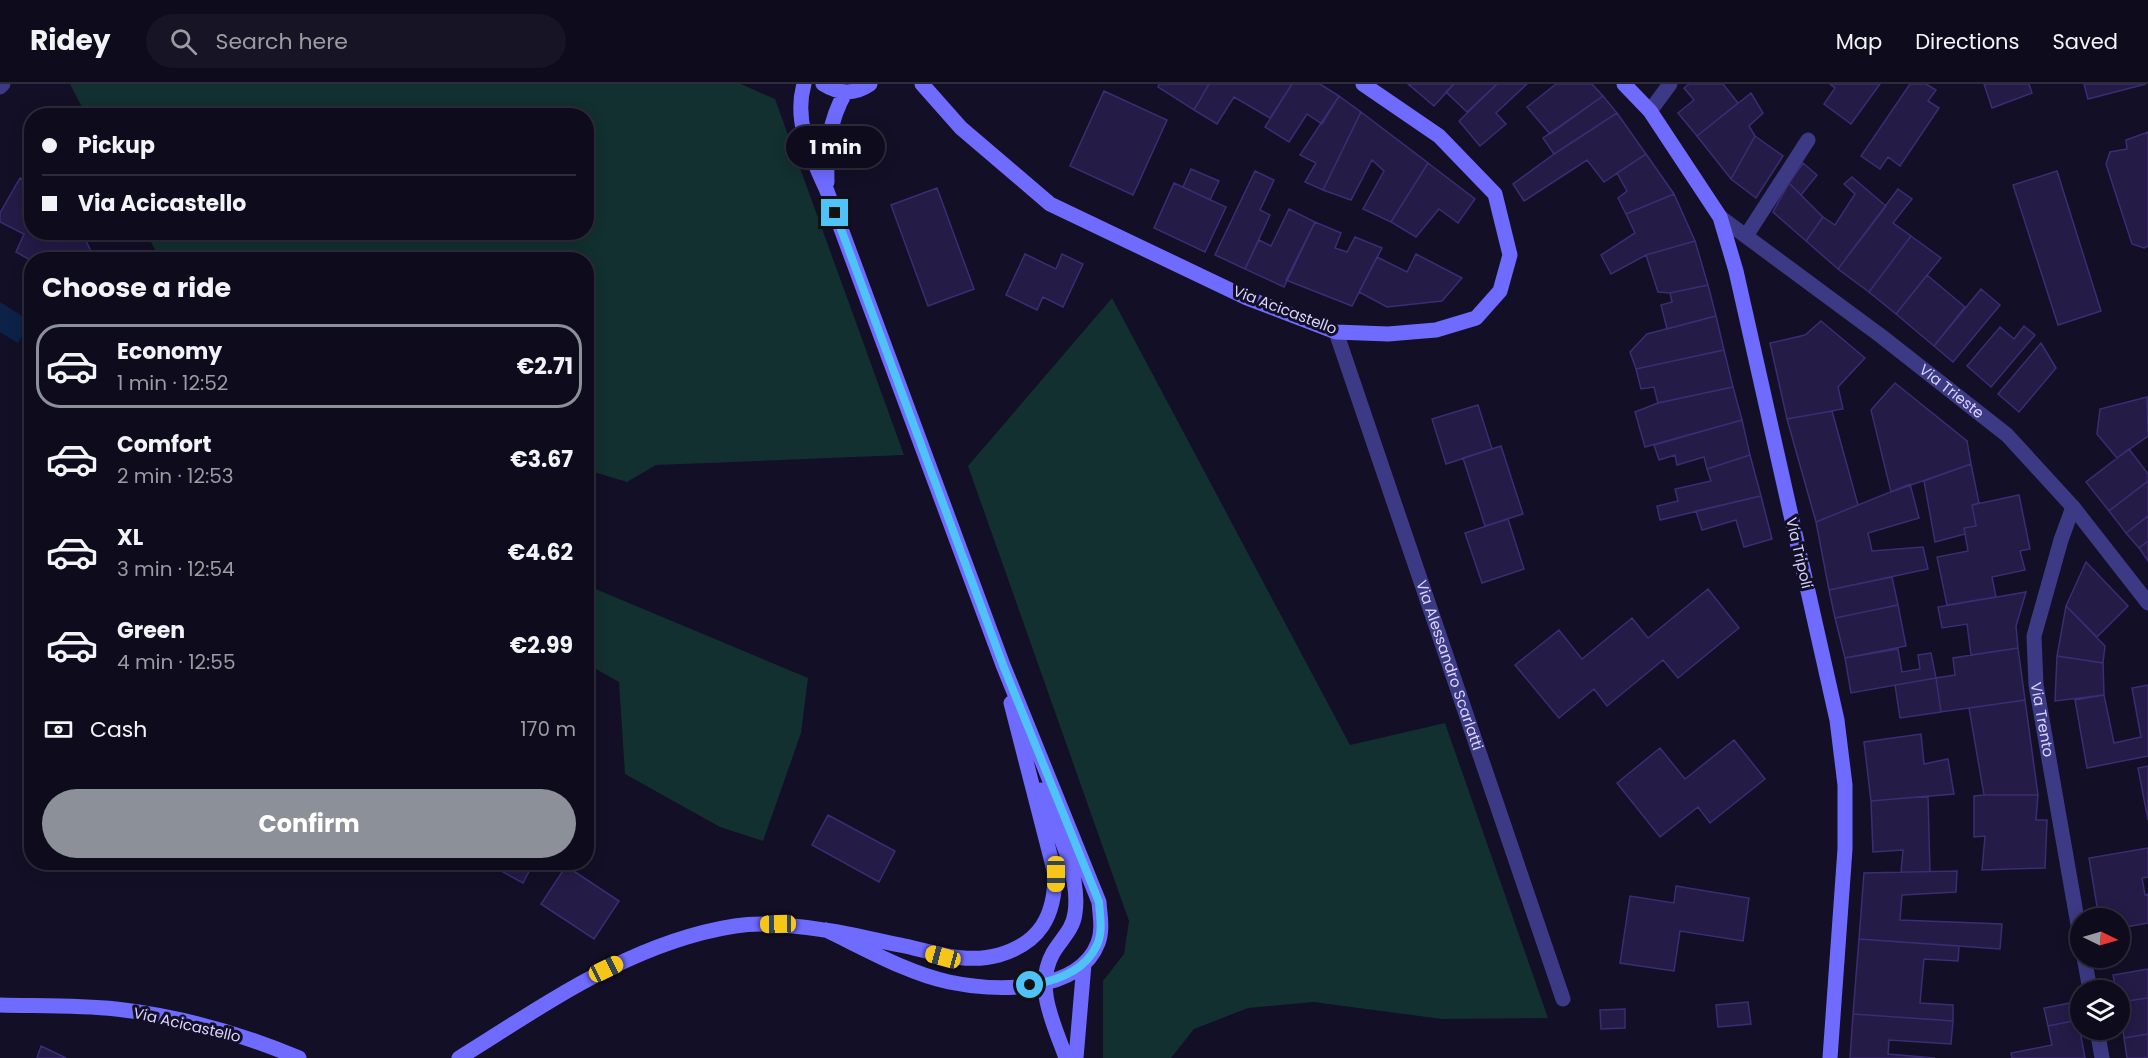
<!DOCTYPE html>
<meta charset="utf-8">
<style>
body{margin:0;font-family:Poppins,sans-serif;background:#171425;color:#f1f3f6;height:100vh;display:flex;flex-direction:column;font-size:22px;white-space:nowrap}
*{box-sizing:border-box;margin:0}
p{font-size:20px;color:#9b9ba3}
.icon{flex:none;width:33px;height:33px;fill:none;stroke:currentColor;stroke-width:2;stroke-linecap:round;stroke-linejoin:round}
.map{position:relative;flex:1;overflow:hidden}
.panel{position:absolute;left:24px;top:168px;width:570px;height:618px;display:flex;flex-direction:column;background:#0e0b1c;border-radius:24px;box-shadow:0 3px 15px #0003,0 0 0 2px #2e2b3b}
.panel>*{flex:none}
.top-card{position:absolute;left:24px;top:24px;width:570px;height:132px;border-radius:24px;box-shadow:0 3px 15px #0003,0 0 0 2px #2e2b3b;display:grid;align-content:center;height:132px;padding:0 18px;background:#0e0b1c}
.needle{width:39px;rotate:95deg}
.tools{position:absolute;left:2070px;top:824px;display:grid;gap:12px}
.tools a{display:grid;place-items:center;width:60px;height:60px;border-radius:50%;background:#0e0b1c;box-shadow:0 3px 15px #0003,0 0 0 2px #2e2b3b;font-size:30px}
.end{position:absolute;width:27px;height:27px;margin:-14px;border:8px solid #4fc3f7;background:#111;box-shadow:0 0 0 3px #111}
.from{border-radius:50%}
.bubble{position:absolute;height:42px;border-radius:21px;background:#0e0b1c;box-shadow:0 3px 15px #0003,0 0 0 2px #2e2b3b;font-size:20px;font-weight:700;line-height:42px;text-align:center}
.car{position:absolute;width:18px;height:36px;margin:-18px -9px;border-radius:8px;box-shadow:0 0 4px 2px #0007;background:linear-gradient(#f5c518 24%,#345 0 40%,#f5c518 0 76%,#345 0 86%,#f5c518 0)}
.top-card b{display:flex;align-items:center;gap:21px;height:57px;font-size:22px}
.top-card b+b{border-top:2px solid #2e2b3b}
.top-card i{width:15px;height:15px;background:#f1f3f6}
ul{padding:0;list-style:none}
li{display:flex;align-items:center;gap:18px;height:84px;margin:0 12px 9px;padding:0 6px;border:3px solid transparent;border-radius:24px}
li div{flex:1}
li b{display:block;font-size:22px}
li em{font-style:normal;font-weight:700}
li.selected{border-color:#8c9099}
li>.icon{width:54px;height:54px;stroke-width:1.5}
h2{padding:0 18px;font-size:27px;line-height:72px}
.pay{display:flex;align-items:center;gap:15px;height:66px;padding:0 18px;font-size:22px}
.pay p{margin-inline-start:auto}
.primary-button{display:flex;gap:12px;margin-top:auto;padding:12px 18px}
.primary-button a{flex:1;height:69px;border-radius:36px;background:#8c9099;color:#fff;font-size:24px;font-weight:700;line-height:69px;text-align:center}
header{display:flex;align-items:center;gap:36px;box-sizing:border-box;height:84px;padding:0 30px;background:#0e0b1c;border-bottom:2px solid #2e2b3b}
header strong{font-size:28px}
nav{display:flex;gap:33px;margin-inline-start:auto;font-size:21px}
.search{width:420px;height:54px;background:#171425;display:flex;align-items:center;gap:15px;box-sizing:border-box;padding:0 21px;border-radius:33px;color:#9b9ba3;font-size:22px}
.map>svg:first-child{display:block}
.green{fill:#12302f}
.water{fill:#0c2248}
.building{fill:#241b47;stroke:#3b2d73;stroke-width:1.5}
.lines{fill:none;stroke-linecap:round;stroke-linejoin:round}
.lane{stroke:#3d3a85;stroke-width:15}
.street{stroke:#3d3a85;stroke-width:15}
.secondary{stroke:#6f6bff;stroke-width:15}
.route{stroke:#4fc3f7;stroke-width:8}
.labels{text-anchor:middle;stroke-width:6;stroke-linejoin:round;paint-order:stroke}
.street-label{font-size:15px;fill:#d9d4ff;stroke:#130f26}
</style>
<header>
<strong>Ridey</strong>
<div class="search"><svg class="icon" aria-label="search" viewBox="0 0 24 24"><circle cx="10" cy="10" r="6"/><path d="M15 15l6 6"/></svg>Search here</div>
<nav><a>Map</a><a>Directions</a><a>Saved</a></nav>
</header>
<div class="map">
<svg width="2148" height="974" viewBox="0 0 2148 974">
<rect width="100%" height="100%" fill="#130f26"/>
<!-- green -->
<path class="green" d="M70,0h671l34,15 129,356 -248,10 -29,17 -40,-12 -1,-210 -426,-1 -14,-26 440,-1v-116l-500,-1z
M1112,214l238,447 95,-22 103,295 -106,1 -129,-17 -65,6 -54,21 -23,29h-68v-77l21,-27 5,-33 -161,-455z
M586,501l222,93 -7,55 -38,108 -43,-14 -95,-53 -6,-92 -32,-18z"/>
<!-- water -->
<path class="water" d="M0,218l30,19 -12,22 -18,-11z"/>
<!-- building -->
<path class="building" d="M1159,0h50l-15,26 -36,-23z
M1209,0h83l-22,34 -36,-21 -17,27 -23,-14z
M1292,0h28l19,12 -17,28 -15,-10 -18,28 -24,-15z
M1408,0h46l-20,22z
M1454,0h43l-30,28 -21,-20z
M1497,0h30l-31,29 10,11 -26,22 -21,-25z
M1556,0h36l11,12 -53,38 -23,-27z
M1689,0h34l15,19 -41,33 -19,-23 16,-13 -10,-12z
M1830,0h50l-29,40 -27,-20 11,-16z
M1910,0h16l10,6 -8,11 11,7 -39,58 -12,-9 -8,12 -19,-13z
M1984,0h45l3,9 -40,15z
M2084,0h62l-58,15z
M1104,7l63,29 -34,75 -63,-29z
M1751,9l12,20 -14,13 6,10 -24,43 -34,-43z
M1339,12l22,16 -38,78 -18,-8 11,-19 -16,-8z
M1603,12l14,17 -63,41 -11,-16z
M1361,28l67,51 -37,59 -28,-13 21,-38 -12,-11 -21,40 -28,-10z
M1617,29l29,41 -42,28 -17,-22 -63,41 -11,-17 41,-30z
M2148,48v114l-4,2 -12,-4 -26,-80 4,-12 17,-3 -1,-9z
M1755,52l28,20 -27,42 -25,-19z
M1646,70l28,40 -48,20 -8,-16 9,-7 -10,-18z
M1428,79l47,36 -17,24 -19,-14 -23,28 -25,-15z
M1803,79l14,12 -16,20 -12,-12z
M1191,85l28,12 -9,19 -27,-13z
M1255,87l19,9 -14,30 10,5 -25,54 -30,-14z
M2057,87l44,140 -43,14 -45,-140z
M1852,93l34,29 -48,63 -32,-28 17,-24 12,8 20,-31 -11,-10z
M20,94l12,6v48h50l13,28h-63v1l-16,-9 8,-18 -24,-12v-9z
M1174,99l52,24 -21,45 -51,-24z
M1789,99l34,34 -17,24 -33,-29z
M937,104l37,101 -46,17 -37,-101z
M1898,105l14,10 -19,24 18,13 -42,56 -31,-23z
M1674,110l21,47 -49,14 -35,19 -10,-19 34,-22 -9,-19z
M1289,125l26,13 -31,65 -39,-18 14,-29 12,6z
M1315,138l26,11 -6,15 12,4 8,-15 27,11 -30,58 -66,-26z
M1911,152l30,22 -45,56 -27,-22z
M1695,157l13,44 -38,8 -12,-1 -12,-37z
M1025,170l31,15 6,-15 21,10 -20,43 -20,-10 -6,13 -31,-15z
M1416,170l46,24 -20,23 -55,6 -28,-15 18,-35 30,15z
M1927,191l38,32 -31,39 -38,-32z
M1708,201l8,31 -49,13 -6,-24 11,-3 -2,-9z
M1981,205l19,16 -47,57 -19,-16z
M1716,232l8,34 -88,19 -6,-17 17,-18z
M1821,237l44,37 -27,29 5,22 -56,10 -17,-76 35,-8z
M2024,242l11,9 -44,52 -24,-21 33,-39 14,12z
M2041,259l15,25 -37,44 -21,-18z
M1724,266l9,37 -75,16 -4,-16 -13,2 -5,-20z
M1895,299l72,58 4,23 -80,28 -20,-82z
M1733,303l9,33 -97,27 -10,-35 23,-9z
M2147,313l1,39 -31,22 -20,-24 3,-25z
M1478,321l14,44 -46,15 -14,-45z
M1832,327l26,94 -42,17 -29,-103z
M1742,336l8,35 -43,14 -3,-12 -27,8 -2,-10 -16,5 -5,-15z
M1501,362l22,68 -38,12 -22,-68z
M2129,365l19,25v7l-39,30 -23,-29z
M1750,371l11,41 -101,24 -3,-14 21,-5 -3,-12 36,-8 -4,-12z
M1971,380l8,39 -7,2 4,21 -12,2 1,6 -30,8 -11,-61z
M2148,397v35l-22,17 -17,-22z
M1910,400l9,34 -51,15 4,18 51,-4 5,22 -99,21 -13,-68z
M2019,411l11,54 -10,2 5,19 -33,7 4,20 -49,8 -10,-48 31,-6 -4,-23 12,-2 -4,-21z
M1761,412l11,43 -28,8 -8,-27 -34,10 -6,-19z
M2148,432v25l-9,7 -13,-15z
M1508,435l16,50 -42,14 -17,-50z
M2148,457v20l-9,-13z
M2086,478l42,44 -31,31 -31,-31z
M1892,493l6,28 -63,13 -6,-28z
M1708,505l31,39 -61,50 -15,-18 -56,46 -13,-17 -35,29 -44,-53 44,-35 23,29 50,-41 16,20z
M2026,508l-10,34 2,22 -47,7 -4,-31 -25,4 -4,-21z
M1898,521l8,41 -61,12 -10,-40z
M2066,522l39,40 -2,17 -46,-7z
M2018,564l7,52 -84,12 -5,-34 19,-3 -2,-17z
M1898,565l4,23 18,-3 -2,-14 13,-2 5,25 -85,15 -6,-35z
M2057,572l46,7 1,32 -49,6z
M1936,594l5,34 -41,6 -5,-33z
M2148,601v71l-61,12 -12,-68 29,-5 10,48 27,-6 -9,-49z
M2025,616l13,95h-54l-15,-87z
M1921,650l3,30 24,-5 6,35 -83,7 -7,-59z
M1734,656l31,39 -55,44 -12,-16 -38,30 -43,-54 43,-35 25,31z
M2148,682v54l-10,-52z
M1984,711h54l-2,25h11l-2,48 -63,2 3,-34 -11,1v-41z
M1928,712l2,76h-29l2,-22 -30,2 -2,-51z
M828,731l67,36 -16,31 -67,-37z
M2148,764v29l-6,1 3,17 3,-1v29l-28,5v-10h-21l-10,-60z
M505,778h29l-11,21 -22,-12z
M566,782l53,35 -25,38 -53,-35z
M1957,787l-1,21 -54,3 -2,25 102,4 -2,25 -141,-10 5,-66z
M1676,802l73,12 -6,43 -63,-10 -6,40 -54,-8 10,-67 44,7z
M1859,855l100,7 -1,15 -34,-2 -4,44 33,2v16l-100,-7z
M2148,885v29l-28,4v-12h-4l-3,-15z
M2148,914v36l-24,4 -4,-36z
M1748,918l3,22 -33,3 -2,-22z
M2075,918l3,18 -30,6 -4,-18z
M1625,925v19l-24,1 -1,-19z
M1853,930l100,7 -2,23 -62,-4 -1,14 47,4h-85z
M2078,936l7,38h-73l-1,-5 41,-8 -4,-19z
M2148,950v24h-21l-3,-20z
M41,962l25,12h-29z"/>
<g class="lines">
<!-- lane -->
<path class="lane" d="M1650,27l20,-27
M1746,152l62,-96"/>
<!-- street -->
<g class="street">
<path d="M0,3l3,-3"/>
<path id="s1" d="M1720,133l161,119 126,99 66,72 75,96"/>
<path id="s2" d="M1336,248l227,667"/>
<path id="s3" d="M2073,423l-12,33 -27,96 2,49 44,251"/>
<path d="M2084,873l6,33"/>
<path d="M2097,945l5,29"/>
</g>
<!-- secondary -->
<path class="secondary" d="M804,0c-11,39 8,73 23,107l176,474 96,237c1,14 4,28 -1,41 -20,52 -106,48 -149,39 -42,-9 -85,-34 -123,-52
M823,0c16,10 31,11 47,0
M922,0l39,44 89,76 197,94 89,34 52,2 48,-4 40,-12 24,-27 10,-36 -15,-61 -56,-58 -76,-52
M1624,0l26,27 70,106 16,54 101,449 8,65v64l-15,209
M827,98c-1,-32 2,-61 18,-89
M1041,706c14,35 40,84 34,123 -2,17 -14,26 -22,40 -19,34 1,71 13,105
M0,921c38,1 78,0 116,4 62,7 126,25 183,49
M459,974c87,-54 173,-116 276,-132 29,-5 61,0 90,4 27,4 54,11 80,16 30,7 62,18 94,9 41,-12 56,-39 56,-81l-44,-171
M1076,974l8,-94"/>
</g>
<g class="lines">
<!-- route -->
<path class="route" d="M835,129l168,452 96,237c1,14 4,30 -2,43 -12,26 -40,36 -67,40"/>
</g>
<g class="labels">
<!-- street labels -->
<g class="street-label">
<text transform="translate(1285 226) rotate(21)" y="5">Via Acicastello</text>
<text dy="5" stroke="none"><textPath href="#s1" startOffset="290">Via Trieste</textPath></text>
<text transform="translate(1799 469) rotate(77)" y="5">Via Tripoli</text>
<text dy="5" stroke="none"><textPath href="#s2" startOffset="352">Via Alessandro Scarlatti</textPath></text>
<text dy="5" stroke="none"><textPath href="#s3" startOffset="219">Via Trento</textPath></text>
<text transform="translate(187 941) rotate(13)" y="5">Via Acicastello</text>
</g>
</g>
</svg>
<div class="tools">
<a><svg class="needle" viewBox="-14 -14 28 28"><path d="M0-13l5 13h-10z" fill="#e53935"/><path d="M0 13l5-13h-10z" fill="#9b9ba3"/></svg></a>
<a><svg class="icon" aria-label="layers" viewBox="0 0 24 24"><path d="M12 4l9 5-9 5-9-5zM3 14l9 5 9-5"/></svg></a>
</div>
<i class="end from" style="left:1030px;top:901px"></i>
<i class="end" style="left:835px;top:129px"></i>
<div class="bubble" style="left:786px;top:42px;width:99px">1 min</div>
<i class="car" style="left:1056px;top:790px;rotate:180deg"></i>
<i class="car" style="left:778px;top:840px;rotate:269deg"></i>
<i class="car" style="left:943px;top:873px;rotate:285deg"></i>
<i class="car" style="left:606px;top:885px;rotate:64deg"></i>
<div class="top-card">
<b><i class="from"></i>Pickup</b>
<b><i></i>Via Acicastello</b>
</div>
<section class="panel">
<h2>Choose a ride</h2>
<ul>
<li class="selected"><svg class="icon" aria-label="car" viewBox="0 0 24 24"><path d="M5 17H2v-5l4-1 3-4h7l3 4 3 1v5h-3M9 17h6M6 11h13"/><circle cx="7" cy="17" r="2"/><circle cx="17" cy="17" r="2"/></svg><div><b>Economy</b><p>1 min · 12:52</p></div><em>€2.71</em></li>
<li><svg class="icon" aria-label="car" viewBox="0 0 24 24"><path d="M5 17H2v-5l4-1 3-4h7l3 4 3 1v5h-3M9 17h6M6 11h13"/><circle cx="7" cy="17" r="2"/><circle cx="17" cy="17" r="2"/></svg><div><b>Comfort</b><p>2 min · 12:53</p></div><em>€3.67</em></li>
<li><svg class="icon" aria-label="car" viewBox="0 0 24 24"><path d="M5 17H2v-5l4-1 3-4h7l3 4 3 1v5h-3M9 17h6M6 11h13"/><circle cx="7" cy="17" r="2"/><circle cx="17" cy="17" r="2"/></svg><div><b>XL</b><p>3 min · 12:54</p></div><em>€4.62</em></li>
<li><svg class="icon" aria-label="car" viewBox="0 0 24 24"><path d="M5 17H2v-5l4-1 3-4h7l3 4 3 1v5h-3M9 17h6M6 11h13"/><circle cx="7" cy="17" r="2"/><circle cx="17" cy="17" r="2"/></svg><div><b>Green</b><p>4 min · 12:55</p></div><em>€2.99</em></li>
</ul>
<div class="pay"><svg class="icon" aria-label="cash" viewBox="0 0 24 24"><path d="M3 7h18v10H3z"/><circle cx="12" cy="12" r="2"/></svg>Cash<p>170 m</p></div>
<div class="primary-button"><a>Confirm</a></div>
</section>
</div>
